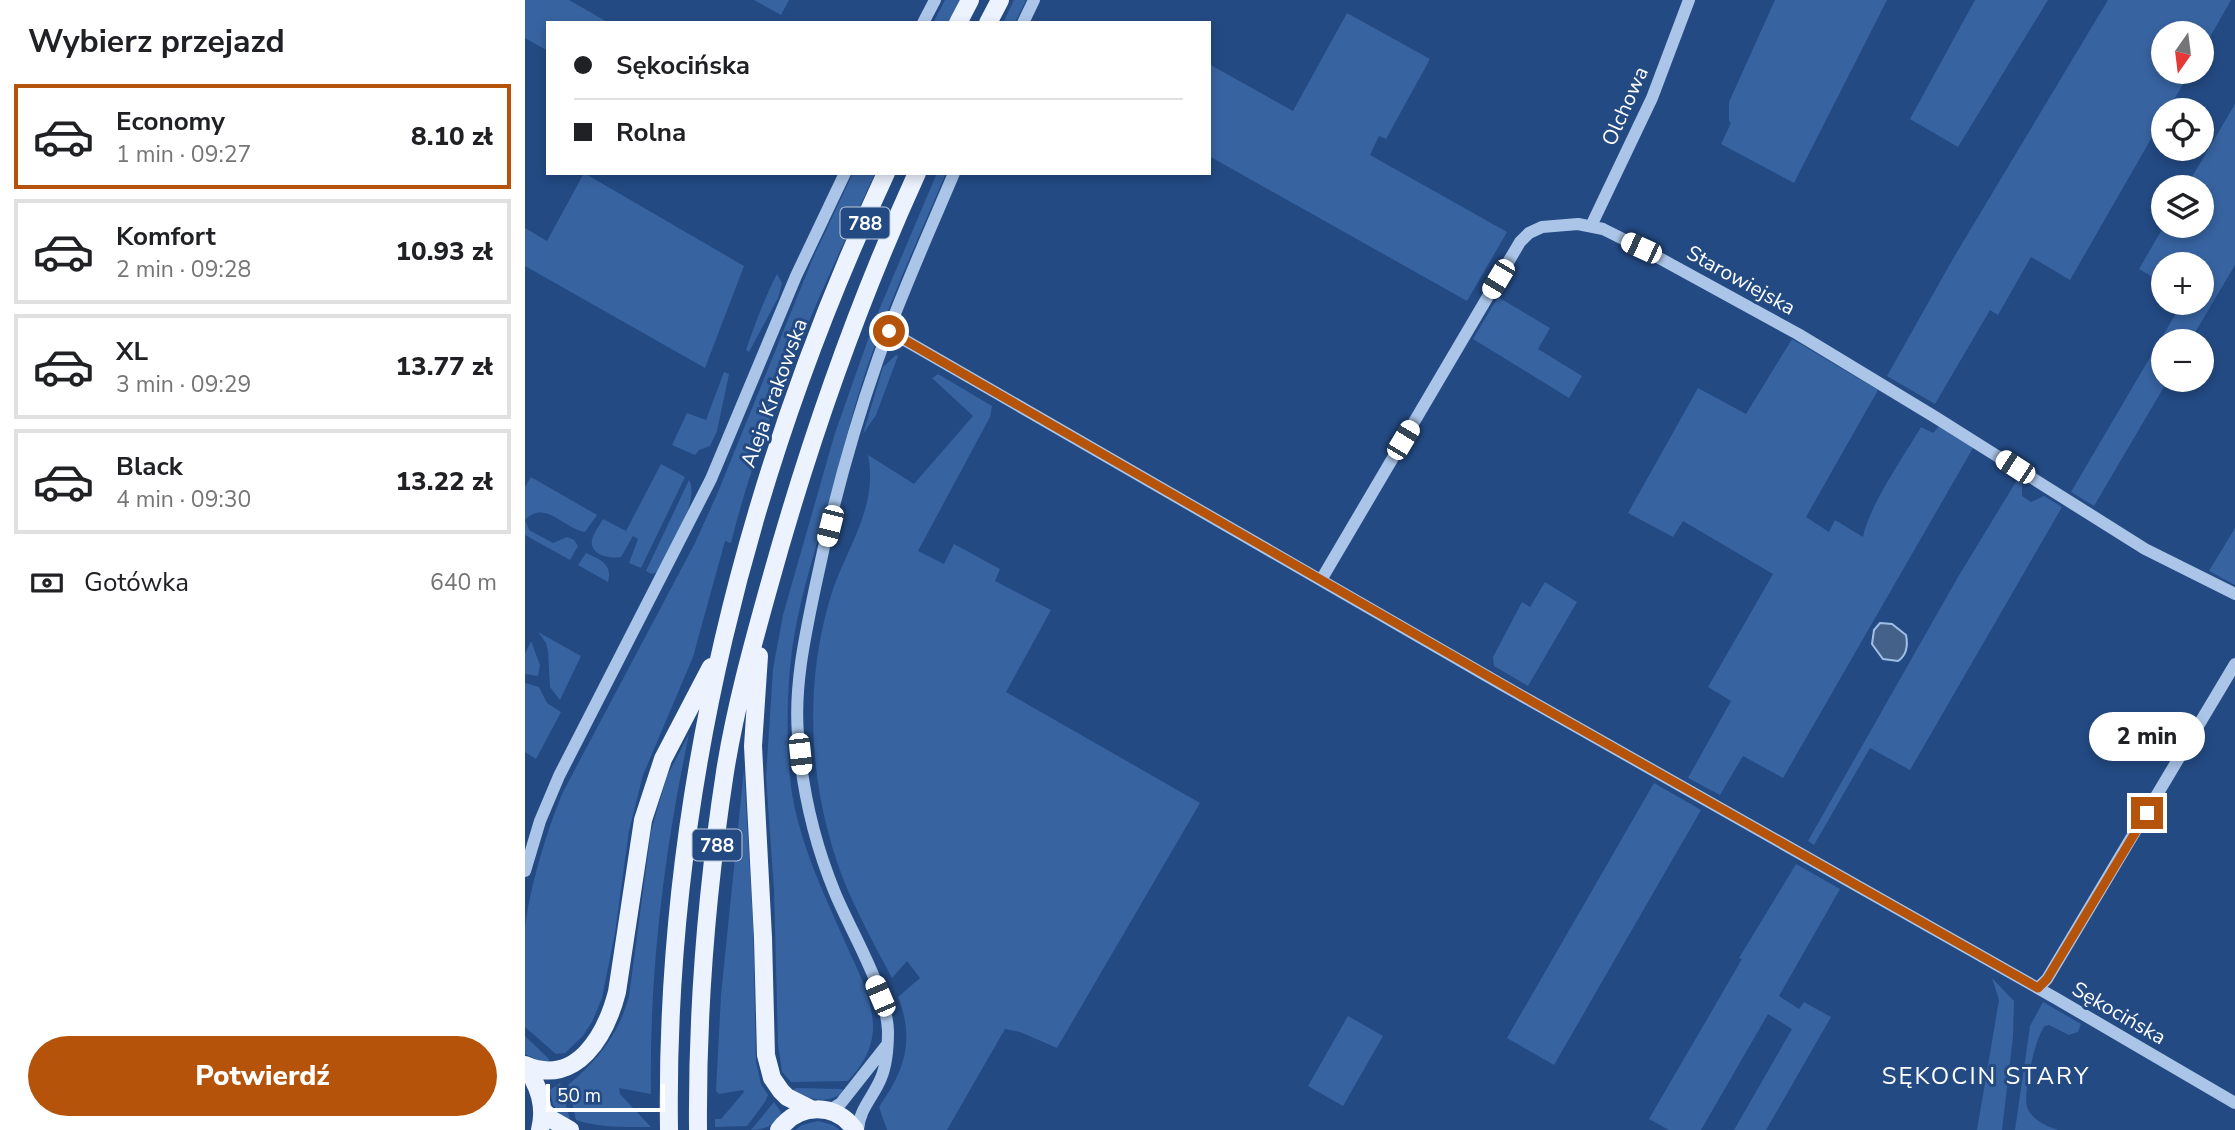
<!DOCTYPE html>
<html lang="pl">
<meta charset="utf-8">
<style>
body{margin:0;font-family:"Nunito Sans",sans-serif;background:#f2f2f2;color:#202124;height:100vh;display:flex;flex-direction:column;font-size:26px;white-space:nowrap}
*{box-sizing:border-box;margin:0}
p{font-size:23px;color:#757577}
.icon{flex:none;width:38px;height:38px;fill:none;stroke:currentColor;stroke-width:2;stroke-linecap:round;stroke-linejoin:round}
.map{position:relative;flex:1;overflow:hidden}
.sheet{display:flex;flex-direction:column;background:#fff;width:525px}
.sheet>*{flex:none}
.top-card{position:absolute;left:21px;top:21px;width:665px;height:154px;border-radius:0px;box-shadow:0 4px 10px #0003;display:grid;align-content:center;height:154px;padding:0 28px;background:#fff}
.needle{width:46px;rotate:194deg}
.fabs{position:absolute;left:1626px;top:21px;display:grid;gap:14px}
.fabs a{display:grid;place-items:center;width:63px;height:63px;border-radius:50%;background:#fff;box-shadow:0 4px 10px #0003;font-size:35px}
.scale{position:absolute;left:21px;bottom:18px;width:119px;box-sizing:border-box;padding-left:7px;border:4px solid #fff;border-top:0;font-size:19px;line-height:24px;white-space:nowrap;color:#fff;-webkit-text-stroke:5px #234a83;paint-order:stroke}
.end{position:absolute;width:32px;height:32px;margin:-16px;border:9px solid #b45309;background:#fff;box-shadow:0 0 0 4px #fff}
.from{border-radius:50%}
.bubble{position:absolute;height:49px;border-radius:24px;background:#fff;box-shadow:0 4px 10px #0003;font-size:23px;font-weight:800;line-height:49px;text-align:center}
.car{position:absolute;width:21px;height:42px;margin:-21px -10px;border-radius:9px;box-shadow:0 0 5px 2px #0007;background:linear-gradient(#fff 24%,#345 0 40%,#fff 0 76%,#345 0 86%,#fff 0)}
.top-card b{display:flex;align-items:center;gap:24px;height:66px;font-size:26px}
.top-card b+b{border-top:2px solid #e0e0e0}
.top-card i{width:18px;height:18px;background:#202124}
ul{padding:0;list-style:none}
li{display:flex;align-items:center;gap:21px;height:105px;margin:0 14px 10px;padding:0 14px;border:4px solid #e0e0e0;border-radius:0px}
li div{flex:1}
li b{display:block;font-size:26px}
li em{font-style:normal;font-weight:800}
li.selected{border-color:#b45309}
li>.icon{width:63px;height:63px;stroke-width:1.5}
h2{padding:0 28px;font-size:32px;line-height:84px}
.pay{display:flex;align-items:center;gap:18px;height:77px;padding:0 28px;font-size:26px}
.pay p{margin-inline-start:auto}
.primary-button{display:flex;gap:14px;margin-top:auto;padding:14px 28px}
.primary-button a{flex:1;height:80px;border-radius:42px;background:#b45309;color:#fff;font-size:28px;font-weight:800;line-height:80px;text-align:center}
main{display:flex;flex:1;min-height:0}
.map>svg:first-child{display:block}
.green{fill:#3763a0}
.water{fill:#446189;stroke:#9fbfe9;stroke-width:2}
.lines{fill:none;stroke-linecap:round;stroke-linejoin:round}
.minor{stroke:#abc5e8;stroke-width:12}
.major{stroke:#edf3fe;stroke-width:18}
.route{stroke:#b45309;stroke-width:9}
.labels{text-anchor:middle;stroke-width:6;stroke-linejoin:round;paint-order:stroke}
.shield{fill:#234a83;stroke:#bdc9da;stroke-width:2}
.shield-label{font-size:19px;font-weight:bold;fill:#fff}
.street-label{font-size:21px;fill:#fff;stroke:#234a83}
.quarter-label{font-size:24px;letter-spacing:2px;fill:#fff;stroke:#234a83}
</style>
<main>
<section class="sheet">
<h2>Wybierz przejazd</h2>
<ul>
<li class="selected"><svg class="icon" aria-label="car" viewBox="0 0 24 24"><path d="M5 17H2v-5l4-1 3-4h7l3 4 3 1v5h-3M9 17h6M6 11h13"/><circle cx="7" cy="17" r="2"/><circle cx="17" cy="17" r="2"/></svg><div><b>Economy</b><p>1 min · 09:27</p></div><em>8.10 zł</em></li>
<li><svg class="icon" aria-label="car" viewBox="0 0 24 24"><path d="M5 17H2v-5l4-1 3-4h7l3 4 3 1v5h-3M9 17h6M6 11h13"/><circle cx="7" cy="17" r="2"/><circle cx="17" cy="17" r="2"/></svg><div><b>Komfort</b><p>2 min · 09:28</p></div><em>10.93 zł</em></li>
<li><svg class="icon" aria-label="car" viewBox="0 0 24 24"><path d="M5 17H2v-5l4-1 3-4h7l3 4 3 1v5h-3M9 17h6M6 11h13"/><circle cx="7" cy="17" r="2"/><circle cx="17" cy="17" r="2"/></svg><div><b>XL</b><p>3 min · 09:29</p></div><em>13.77 zł</em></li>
<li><svg class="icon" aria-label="car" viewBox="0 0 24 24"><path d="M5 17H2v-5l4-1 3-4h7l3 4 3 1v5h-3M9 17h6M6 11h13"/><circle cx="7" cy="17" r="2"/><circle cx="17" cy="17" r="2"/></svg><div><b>Black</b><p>4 min · 09:30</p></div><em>13.22 zł</em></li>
</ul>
<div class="pay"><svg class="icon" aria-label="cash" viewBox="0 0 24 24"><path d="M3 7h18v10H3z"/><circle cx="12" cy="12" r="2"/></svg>Gotówka<p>640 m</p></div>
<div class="primary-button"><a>Potwierdź</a></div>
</section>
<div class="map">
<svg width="1710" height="1130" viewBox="0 0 1710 1130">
<rect width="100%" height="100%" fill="#234a83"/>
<!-- green -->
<path class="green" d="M0,0h44l40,23h-61v28l-23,-13z
M229,0h35l-8,15z
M420,0h15l-11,23h-16z
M489,0h12l-11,23h-12z
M1250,0h112l-93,183 -73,-39 10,-21 -2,-2v-19z
M1450,0h73l-90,147 -48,-28z
M1583,0h123l-29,51 -1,-18h-38v39h27l-22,38h-5v8l-93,162 -39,-23 -33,58 -8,-5 -55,94 -48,-28 67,-119z
M822,13l83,46 -44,80 -7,-3 -9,19 137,77 -40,69 -258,-145v-92l84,47z
M1710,104v161l-45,76h-27v39h5l-74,126 -23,-14 111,-189h19v-39h-38v19l-24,-14 25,-43h37v-39h-15z
M59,173l160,93 -39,102 -180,-102v-38l22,13z
M328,173h22c-54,121 -112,241 -144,370l-6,-2 -32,116 -50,118 -14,56 -14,102 -13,65 -10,24 -10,15 -17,16 -9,1 -31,-27c0,-32 0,-66 0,-98 4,-40 22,-99 38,-137l132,-249 23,-51 95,-234z
M412,173h9c-24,57 -50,114 -71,172 -19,51 -32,105 -46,158 -16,54 -34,109 -39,165 -3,31 -3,64 -1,95 2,60 29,118 53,172 12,29 32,62 31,95 -1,20 -12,37 -25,51l-57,1 -9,-10 -4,-28 -4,-154 -8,-113 7,-108 10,-54 52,-182 41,-116z
M252,274l5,9 -4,15 -29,54 -3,-2c9,-26 19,-53 31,-76z
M973,297l52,31 -12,21 44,27 -13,22 -96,-59z
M1267,339l86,51 -72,127 23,15 6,-12 28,17c6,-31 41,-81 58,-110l12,6 6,-7 34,22 -190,330 -40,-22 -23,39 -32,-17 43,-77 -23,-14 65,-113 -90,-53 -10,16 -45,-24 70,-125 48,26z
M371,355l2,1 -22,59 -13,19 20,-67z
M199,372l5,2 -12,57 -7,15 -11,4 -4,5 -23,-10 15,-32 19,7z
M413,374l54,32 -2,11 -72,134 26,13 10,-20 46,25 -5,12 56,29 -45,82 194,111 -143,245 -37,-16 -15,-3 -58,101h-60l-8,-23c26,-38 36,-66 19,-110l22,-19 -13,-17 -15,17c-15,-28 -30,-56 -43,-85 -39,-91 -47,-197 -20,-291 14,-51 50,-91 39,-147l46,29 59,-68 -41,-38z
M136,464l24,13 -44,91 -12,-5 9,-24 -5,-3 -12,21c-9,2 -27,-1 -29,-12 -2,-8 8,-20 11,-26l23,12z
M6,477l66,38 -12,17c-21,-3 -40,-33 -60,-12l4,10 24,13 14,-6 7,3 4,6 -8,14 -45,-25v-48z
M164,480c12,22 -22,71 -32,92l-5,2 -6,-3z
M1492,480l5,3v13l9,6 13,-6 18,11 -152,263 -40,-22 -56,97 -6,-4 150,-264z
M1710,528v57l-26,-14z
M61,553c14,6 27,12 22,29l-30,-17z
M1020,582l32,20 -49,84 -34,-20 -1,-9 29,-55 8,5z
M13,632l43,24 -21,44 -10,-13 -2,-36 -2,-8z
M6,641l9,24 -2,11 -13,-2v-20z
M0,683l14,4 8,16 14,9 -25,47 -11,-7z
M164,734c-25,119 -40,239 -38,360l-32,-6 1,6 31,33c-25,0 -51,1 -75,-7l-8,-35c30,-25 51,-51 61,-89l22,-165 16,-55z
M219,769l9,155 3,138 5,22 7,11 -3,7 -18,24 -32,1v-8h6l23,-27 -1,-2 -24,4 -3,-3 5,-96z
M1129,783l47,27 -147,255 -47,-27z
M1271,864l44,25 -61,107 20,13 5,-7 27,15 -65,113h-32l58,-101 -24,-15 -67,116h-32l-20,-11 93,-160 -3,-1z
M1467,978l22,23 -1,36 -11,93h-25l22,-130z
M1518,1002l38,22 -3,8 -9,3 -20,-10 -4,1c-10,10 -22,69 -18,81 5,13 19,19 31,23h-43l15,-104z
M823,1016l35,20 -40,70 -35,-20z
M0,1036l23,22 2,4h-8l-17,-8z
M35,1083l10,37 -6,-1 -11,-14 -3,-15z
M271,1088l45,1 4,2c-18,14 -34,9 -52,-1z
M249,1102l7,10c-4,13 -17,18 -30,18z
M293,1121l15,4 7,5h-45l7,-5z"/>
<!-- water -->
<path class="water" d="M1355,623l12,1 14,11c2,10 1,20 -8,26l-15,-2 -11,-15 2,-14z"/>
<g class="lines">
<!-- minor -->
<path class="minor" d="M398,23l12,-23
M498,23l11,-23
M1066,226l61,-128 37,-98
M364,331l610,352 558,316 178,104
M796,580l199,-338 9,-9 13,-6 36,-3 25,5 38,19 157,86 137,83 210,132 90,45
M0,871l15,-50 19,-45 152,-297 85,-203 49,-103
M1513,988l9,-9 188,-315
M305,1110l11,-7 45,-57
M333,1130c1,-21 16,-34 23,-52 6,-14 7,-32 7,-47 -2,-43 -36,-97 -53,-138 -21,-51 -33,-103 -37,-158 -4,-49 7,-99 17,-147 16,-77 37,-155 63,-229 22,-63 50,-124 76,-186"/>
<!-- major -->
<path class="major" d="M433,23l12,-23
M463,23l12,-23
M234,656l-6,90 10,192 3,117 6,23 9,13 6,6 24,12
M0,1065c52,23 81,-31 92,-73l26,-172 20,-61 48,-92
M0,1066c14,20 21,40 15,64
M17,1109l9,10 19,11
M144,1130c-5,-330 78,-659 217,-957
M173,1130c-1,-119 9,-241 27,-358 10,-63 27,-125 44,-186 39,-141 87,-279 148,-413
M254,1130c19,-27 57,-28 76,0"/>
</g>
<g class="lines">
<!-- route -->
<path class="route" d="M364,331l644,371 505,286 9,-9 100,-166"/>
</g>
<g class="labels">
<!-- shield labels -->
<g class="shield">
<rect x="315.5" y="207.5" width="49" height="31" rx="5"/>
<rect x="167.5" y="829.5" width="49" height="31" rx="5"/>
</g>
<g class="shield-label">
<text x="340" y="230">788</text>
<text x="192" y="852">788</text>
</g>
<!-- street labels -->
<g class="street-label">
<text transform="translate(1100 106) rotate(-66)" y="7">Olchowa</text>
<text transform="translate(1216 280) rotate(29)" y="7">Starowiejska</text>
<text transform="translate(249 393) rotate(-70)" y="7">Aleja Krakowska</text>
<text transform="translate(1594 1013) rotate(30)" y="7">Sękocińska</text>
</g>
<!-- quarter labels -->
<g class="quarter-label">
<text x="1461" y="1084">SĘKOCIN STARY</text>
</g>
</g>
</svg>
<div class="fabs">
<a><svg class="needle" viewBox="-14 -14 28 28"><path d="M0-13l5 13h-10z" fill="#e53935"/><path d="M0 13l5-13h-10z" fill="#757577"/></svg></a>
<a><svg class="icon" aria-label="locate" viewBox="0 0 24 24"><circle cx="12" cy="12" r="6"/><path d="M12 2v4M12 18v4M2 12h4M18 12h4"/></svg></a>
<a><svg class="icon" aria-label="layers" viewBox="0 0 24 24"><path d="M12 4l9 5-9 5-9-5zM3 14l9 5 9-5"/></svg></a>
<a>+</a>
<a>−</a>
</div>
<div class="scale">50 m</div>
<i class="end from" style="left:364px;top:331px"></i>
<i class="end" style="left:1622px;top:813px"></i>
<div class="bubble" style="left:1564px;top:712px;width:116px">2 min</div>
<i class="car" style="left:1116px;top:248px;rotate:295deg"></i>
<i class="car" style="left:973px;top:279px;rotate:211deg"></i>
<i class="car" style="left:878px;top:440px;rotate:31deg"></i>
<i class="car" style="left:1490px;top:467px;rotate:303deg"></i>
<i class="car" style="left:305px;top:526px;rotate:194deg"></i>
<i class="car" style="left:275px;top:754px;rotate:174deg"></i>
<i class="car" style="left:355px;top:996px;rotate:337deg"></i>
<div class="top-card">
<b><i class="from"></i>Sękocińska</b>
<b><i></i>Rolna</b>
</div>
</div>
</main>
